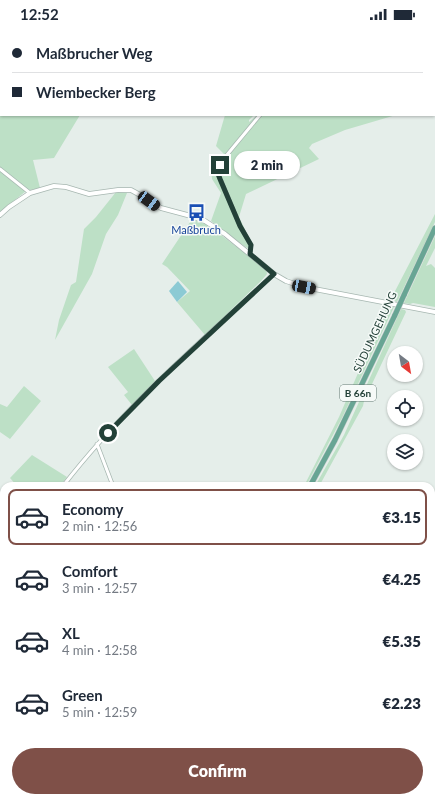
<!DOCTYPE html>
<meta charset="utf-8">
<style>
body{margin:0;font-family:Lato,sans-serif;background:#f6f6f7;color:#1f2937;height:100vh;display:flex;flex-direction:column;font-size:15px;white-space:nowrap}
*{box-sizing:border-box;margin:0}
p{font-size:13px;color:#747a83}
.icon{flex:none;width:22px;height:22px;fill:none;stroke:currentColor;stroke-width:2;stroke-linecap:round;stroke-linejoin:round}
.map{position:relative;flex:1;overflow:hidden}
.panel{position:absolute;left:0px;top:454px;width:435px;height:320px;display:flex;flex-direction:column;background:#fff;border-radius:12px 12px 0 0;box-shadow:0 1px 3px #0004}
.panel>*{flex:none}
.guide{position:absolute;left:0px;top:0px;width:435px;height:88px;box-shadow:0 1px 3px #0004;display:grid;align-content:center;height:88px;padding:0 12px;background:#fff}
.needle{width:26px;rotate:149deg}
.controls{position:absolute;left:387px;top:318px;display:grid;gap:8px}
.controls a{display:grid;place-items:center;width:36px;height:36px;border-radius:50%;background:#fff;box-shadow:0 1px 3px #0004;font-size:20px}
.end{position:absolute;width:18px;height:18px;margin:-9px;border:5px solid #234138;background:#fff;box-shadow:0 0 0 2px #fff}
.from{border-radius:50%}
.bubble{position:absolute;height:28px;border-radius:14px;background:#fff;box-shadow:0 1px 3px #0004;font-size:13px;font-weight:800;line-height:28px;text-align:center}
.car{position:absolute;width:12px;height:24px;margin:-12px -6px;border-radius:5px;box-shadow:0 0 3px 1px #0007;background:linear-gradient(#222 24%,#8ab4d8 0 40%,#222 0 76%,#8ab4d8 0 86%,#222 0)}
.guide b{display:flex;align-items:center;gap:14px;height:38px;font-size:15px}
.guide b+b{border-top:1px solid #e0e1e3}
.guide i{width:10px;height:10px;background:#1f2937}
ul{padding:7px 0 0;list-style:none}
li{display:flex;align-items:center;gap:12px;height:56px;margin:0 8px 6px;padding:0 4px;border:2px solid transparent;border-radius:8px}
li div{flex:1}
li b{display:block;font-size:15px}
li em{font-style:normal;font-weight:800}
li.on{border-color:#7f5048}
li>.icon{width:36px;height:36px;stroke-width:1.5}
.cta{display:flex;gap:8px;margin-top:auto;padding:8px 12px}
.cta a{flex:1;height:46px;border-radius:24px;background:#7f5048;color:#fff;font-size:16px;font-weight:800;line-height:46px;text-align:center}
.status{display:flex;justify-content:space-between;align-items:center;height:28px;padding:0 20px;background:#fff;direction:ltr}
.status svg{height:11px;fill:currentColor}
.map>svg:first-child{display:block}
.built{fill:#d3ded9}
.green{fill:#bde0c6}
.water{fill:#8ccad4}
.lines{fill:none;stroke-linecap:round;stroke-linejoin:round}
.minor-casing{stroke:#a7b7b1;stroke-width:4.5}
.tertiary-casing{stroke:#a7b7b1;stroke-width:5.5}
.primary-casing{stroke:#c1cac7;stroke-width:6}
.minor{stroke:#fff;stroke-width:3}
.tertiary{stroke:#fff;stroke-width:4}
.primary{stroke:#68a594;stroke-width:5}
.primary-bridge-casing{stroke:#c1cac7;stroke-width:6;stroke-linecap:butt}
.primary-bridge{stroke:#68a594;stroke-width:5}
.route{stroke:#234138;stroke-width:5}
.labels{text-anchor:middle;stroke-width:3;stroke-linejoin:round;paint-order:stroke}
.shield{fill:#f6faf8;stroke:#627872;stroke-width:1}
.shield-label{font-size:10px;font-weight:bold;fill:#234138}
.transit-label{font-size:11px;fill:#164399;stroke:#f6faf8}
.street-label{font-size:11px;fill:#234138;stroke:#f6faf8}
</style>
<div class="status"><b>12:52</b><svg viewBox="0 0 49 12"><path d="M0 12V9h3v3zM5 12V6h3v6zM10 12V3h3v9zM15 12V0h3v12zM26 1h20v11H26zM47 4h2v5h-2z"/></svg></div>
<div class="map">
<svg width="435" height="774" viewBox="0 0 435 774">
<rect width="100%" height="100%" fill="#e5eeea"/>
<!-- built -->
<path class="built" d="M431,713h4v61h-12l-4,-4h12z
M148,770h97l-7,4h-87z
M323,770h87l-5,4h-82l-1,-1z"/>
<!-- green -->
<path class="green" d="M0,0h80l-79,1v86h79l-26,43 -21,2 7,28 -10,2 -3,-1 -27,-22z
M225,87h29l-5,5v2l8,-7h139l-51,15 -33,14 -3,4 10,11 -73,35 -7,23 14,29 -2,4 -7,-4 -33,-25 10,-28 -9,-14 -1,-9 14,-15 -9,-9z
M0,142l26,21 -26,21z
M116,164l11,1 -9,22 -12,19 -14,40 -37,66 4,-20 12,-35 5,-3 8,-53 12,-12z
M435,186v8l-38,80 -5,-3 1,-4z
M192,191l7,1 10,6 57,43 1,5 -6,7 -56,54 -28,-33 13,-11 -23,-24 -5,-3z
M435,208v12l-9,18 5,-2 4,4v39l-22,-4 -3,1 -6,-1z
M387,278l7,1 -52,111 -36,68h-2l35,-69z
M401,281l4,1 1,2 -42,89 -1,5 -41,75 -3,5h-4l29,-51z
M134,321l21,32 -23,24 -8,-10 4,-3 -20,-25z
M24,358l17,15 -31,38 -10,-7v-28l7,3z
M32,427l35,22 -7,9h-43l-7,-8z"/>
<!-- water -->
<path class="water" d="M178,253l9,11 -10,10 -8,-11z"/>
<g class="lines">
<defs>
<path id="minor" d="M293,1v-1
M0,141l30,24
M250,226l1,-9 -11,-19 -23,-55 9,-15 34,-41
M97,416l16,42
M63,458c61,-79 138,-145 211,-212
M0,509l4,2
M264,770l2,4
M290,774l2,-2
M306,774l3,-4"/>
<path id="tertiary" d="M0,187l9,-8 21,-14 24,-7 12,1 23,7 29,-4h13l11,6 19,12 30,8 14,5 20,13 49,40 12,7 18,6 131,25
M431,702l4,1"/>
<path id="primary" d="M404,267l31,-67
M310,458l25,-46 60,-125
M0,682l4,-2"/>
</defs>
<!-- minor casing -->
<use href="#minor" class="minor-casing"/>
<!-- tertiary casing -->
<use href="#tertiary" class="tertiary-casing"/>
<!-- primary casing -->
<use href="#primary" class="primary-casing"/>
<!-- minor -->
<use href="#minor" class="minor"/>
<!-- tertiary -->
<use href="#tertiary" class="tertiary"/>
<!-- primary -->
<use href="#primary" class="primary"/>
<defs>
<path id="primary-bridge" d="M395,287l9,-20"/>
</defs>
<!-- primary-bridge casing -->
<use href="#primary-bridge" class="primary-bridge-casing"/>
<!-- primary-bridge -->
<use href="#primary-bridge" class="primary-bridge"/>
</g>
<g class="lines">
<!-- route -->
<path class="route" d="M108,405l51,-52 115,-107 -24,-20 1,-9 -11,-19 -20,-47 -3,-8 3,-6"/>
</g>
<!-- icons -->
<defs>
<symbol id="bus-bare" viewBox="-9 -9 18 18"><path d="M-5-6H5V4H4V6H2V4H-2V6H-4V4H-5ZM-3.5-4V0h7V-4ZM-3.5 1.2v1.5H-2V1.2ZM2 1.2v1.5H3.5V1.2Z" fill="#1a4fb4" stroke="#f6faf8" stroke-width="2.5" paint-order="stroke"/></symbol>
</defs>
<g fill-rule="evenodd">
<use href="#bus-bare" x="184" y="172" width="25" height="25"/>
</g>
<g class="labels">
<!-- shield labels -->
<rect class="shield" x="340" y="357" width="36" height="16" rx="3"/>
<g class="shield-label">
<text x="358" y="369">B 66n</text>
</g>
<!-- transit labels -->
<g class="transit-label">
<text x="196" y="206">Maßbruch</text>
</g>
<!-- street labels -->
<g class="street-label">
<text transform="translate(375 304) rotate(-65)" y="4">SÜDUMGEHUNG</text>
</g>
</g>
</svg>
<div class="controls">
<a><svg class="needle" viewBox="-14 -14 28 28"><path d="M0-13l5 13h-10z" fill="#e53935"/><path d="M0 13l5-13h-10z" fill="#747a83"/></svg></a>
<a><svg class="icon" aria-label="locate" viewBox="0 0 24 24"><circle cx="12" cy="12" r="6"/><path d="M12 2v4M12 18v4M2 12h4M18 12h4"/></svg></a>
<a><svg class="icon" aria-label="layers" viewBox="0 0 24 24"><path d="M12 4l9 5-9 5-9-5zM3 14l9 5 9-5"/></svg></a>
</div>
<i class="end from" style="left:108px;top:405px"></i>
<i class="end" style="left:220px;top:137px"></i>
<div class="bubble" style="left:234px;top:123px;width:66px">2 min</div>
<i class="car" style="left:149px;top:173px;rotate:126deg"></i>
<i class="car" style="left:304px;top:259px;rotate:101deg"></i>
<div class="guide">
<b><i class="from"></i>Maßbrucher Weg</b>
<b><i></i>Wiembecker Berg</b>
</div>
<section class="panel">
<ul>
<li class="on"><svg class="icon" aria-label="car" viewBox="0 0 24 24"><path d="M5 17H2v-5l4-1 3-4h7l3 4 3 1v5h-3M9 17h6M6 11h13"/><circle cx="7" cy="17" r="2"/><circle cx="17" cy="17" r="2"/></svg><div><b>Economy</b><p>2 min · 12:56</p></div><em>€3.15</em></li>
<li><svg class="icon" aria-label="car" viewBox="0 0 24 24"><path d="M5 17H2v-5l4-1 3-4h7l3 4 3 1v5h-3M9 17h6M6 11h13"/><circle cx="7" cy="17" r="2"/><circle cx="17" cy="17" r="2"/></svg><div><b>Comfort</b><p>3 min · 12:57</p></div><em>€4.25</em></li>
<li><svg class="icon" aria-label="car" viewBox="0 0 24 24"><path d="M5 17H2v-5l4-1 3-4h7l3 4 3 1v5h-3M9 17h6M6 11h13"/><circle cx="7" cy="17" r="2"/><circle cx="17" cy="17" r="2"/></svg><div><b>XL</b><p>4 min · 12:58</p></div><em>€5.35</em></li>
<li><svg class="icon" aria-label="car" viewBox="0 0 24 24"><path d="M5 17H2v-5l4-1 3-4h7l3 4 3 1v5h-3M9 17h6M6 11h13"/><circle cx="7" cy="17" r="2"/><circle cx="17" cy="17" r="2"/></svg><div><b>Green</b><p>5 min · 12:59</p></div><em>€2.23</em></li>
</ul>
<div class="cta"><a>Confirm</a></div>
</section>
</div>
